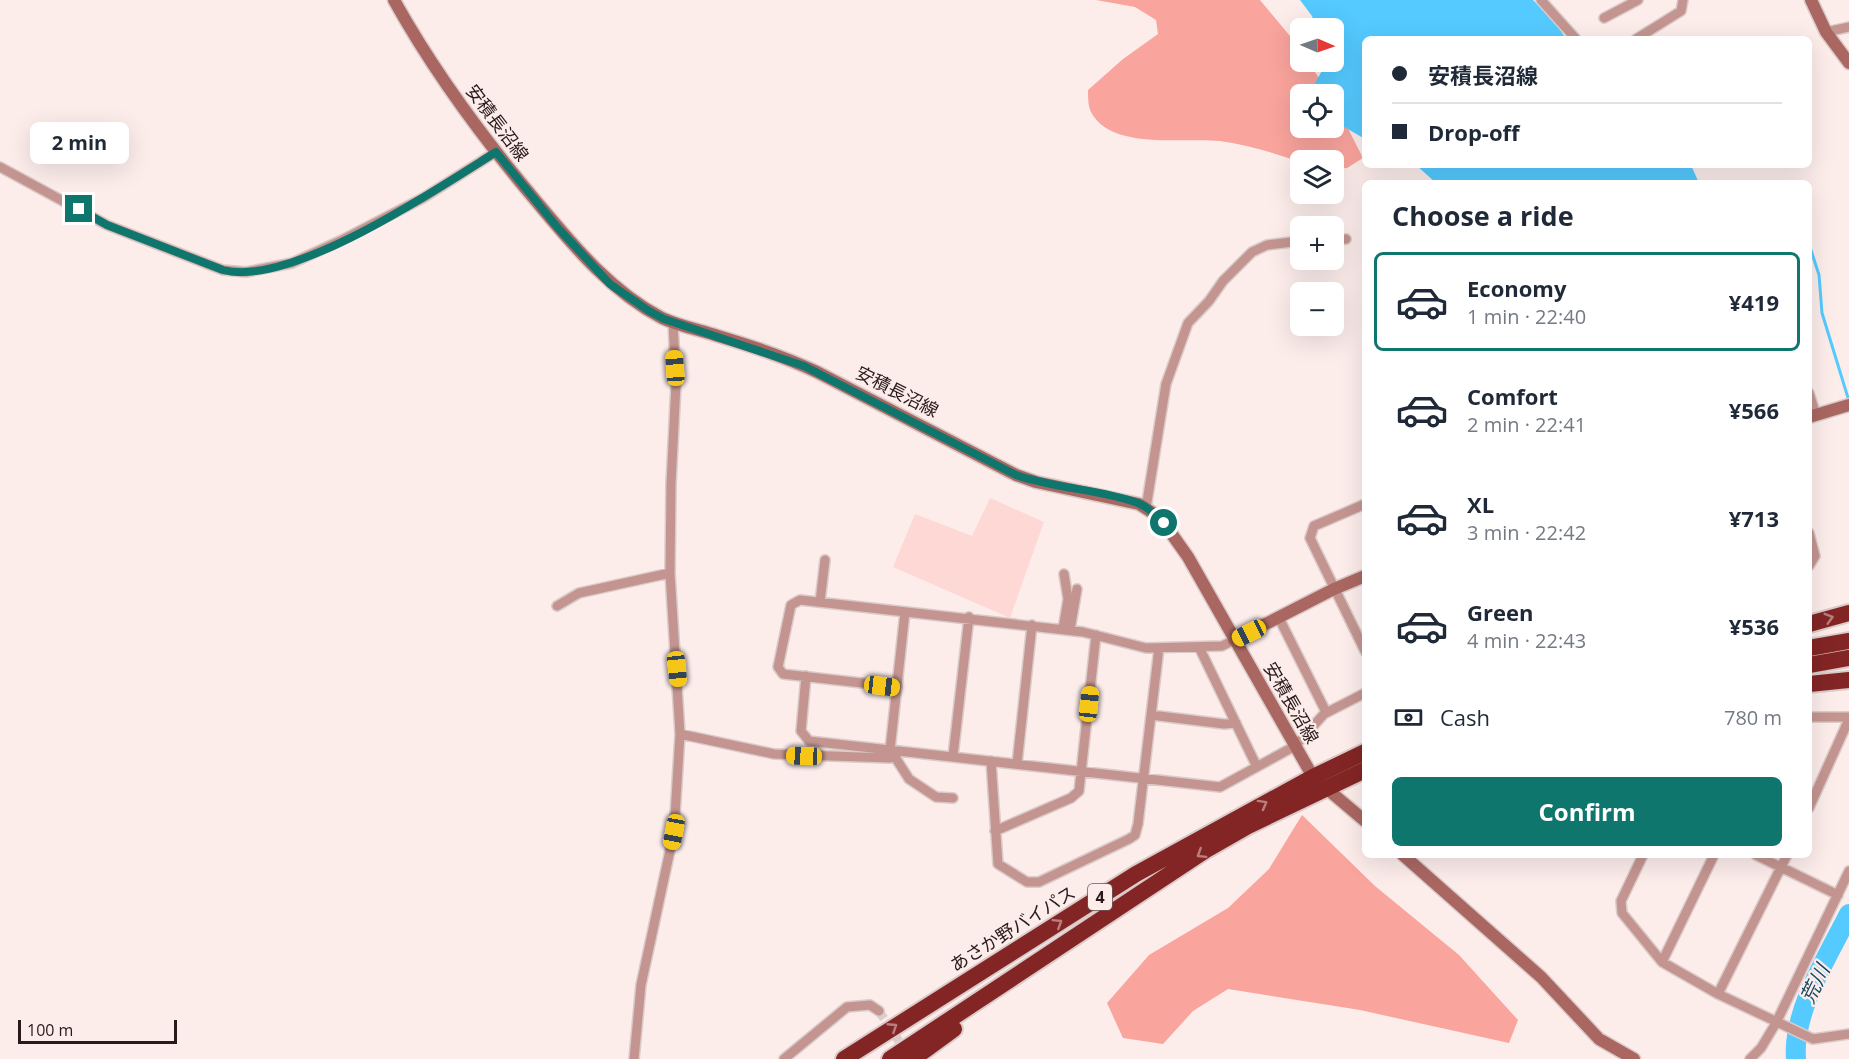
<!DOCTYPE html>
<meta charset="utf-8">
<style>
body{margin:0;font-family:"Open Sans","Noto Sans JP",sans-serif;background:#f2f2f3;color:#1f2937;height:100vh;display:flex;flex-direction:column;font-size:22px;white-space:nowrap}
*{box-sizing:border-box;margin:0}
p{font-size:20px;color:#747a83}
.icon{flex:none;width:33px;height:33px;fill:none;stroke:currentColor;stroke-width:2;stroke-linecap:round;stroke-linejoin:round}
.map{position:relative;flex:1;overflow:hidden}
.side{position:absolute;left:1362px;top:180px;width:450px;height:678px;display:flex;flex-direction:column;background:#fff;border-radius:9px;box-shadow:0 6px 24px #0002}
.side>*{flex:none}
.top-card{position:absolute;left:1362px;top:36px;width:450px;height:132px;border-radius:9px;box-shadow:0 6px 24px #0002;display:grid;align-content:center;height:132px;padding:0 30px;background:#fff}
.needle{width:39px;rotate:92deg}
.buttons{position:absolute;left:1290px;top:18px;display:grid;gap:12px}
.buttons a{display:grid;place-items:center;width:54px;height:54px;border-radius:9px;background:#fff;box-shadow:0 6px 24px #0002;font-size:30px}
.scale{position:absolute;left:18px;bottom:15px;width:159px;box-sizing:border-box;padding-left:6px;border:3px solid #271a19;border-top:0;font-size:16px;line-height:21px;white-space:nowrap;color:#271a19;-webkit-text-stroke:4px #fcedeb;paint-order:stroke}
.end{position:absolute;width:27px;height:27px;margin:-14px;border:8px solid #0f766e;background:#fff;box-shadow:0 0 0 3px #fff}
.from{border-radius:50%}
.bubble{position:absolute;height:42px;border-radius:9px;background:#fff;box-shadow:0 6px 24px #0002;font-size:20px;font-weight:700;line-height:42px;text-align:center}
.car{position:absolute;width:18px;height:36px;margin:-18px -9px;border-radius:8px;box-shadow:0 0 4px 2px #0007;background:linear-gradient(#f5c518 24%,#345 0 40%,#f5c518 0 76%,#345 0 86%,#f5c518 0)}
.top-card b{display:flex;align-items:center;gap:21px;height:57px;font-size:22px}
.top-card b+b{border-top:2px solid #e0e1e3}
.top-card i{width:15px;height:15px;background:#1f2937}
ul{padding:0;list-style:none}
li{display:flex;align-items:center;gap:18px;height:99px;margin:0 12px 9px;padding:0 18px;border:3px solid transparent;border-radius:9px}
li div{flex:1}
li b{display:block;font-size:22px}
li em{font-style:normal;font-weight:700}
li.selected{border-color:#0f766e}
li>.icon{width:54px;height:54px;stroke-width:1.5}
h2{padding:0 30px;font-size:27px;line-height:72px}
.pay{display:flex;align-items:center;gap:15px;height:66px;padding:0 30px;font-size:22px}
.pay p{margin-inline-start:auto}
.primary-button{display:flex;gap:12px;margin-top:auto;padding:12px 30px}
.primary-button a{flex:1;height:69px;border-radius:9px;background:#0f766e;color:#fff;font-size:24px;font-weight:700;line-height:69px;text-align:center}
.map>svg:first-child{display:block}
.green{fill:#fed8d4}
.forest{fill:#f9a49d}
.water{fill:#54caff}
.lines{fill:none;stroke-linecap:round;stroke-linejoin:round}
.stream{stroke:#54caff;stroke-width:3}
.river{stroke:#54caff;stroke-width:20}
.street-tunnel{stroke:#dccdcc;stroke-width:9;stroke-dasharray:9 4.5;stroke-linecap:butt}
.street-casing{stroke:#dacbc9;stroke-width:12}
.secondary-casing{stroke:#dacbc9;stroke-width:15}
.highway-casing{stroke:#dacbc9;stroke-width:20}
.street{stroke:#c49590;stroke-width:9}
.secondary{stroke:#aa6762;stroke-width:12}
.highway{stroke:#832525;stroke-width:16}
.oneway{stroke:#b97f7e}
.route{stroke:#0f766e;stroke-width:8}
.labels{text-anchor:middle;stroke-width:4.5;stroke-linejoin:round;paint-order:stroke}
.shield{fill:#fcedeb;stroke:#675958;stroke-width:1.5}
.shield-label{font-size:16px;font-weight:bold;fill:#271a19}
.street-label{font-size:18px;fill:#271a19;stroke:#fcedeb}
.water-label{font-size:20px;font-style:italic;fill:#194a60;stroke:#fcedeb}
</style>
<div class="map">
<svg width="1849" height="1059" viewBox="0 0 1849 1059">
<rect width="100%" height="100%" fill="#fcedeb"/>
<!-- green -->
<path class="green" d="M990,498l54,24 -34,96 -117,-51 22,-53 57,22z"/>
<!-- forest -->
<path class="forest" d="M1096,0h164l40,48v14h8l22,32h-30v34h34v-27l29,57 -16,10 -13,1v-9h-34v2c-26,-9 -51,-17 -80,-21 -35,-4 -109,10 -129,-29 -3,-6 -3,-15 -3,-22l35,-31 35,-25 -2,-14 -21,-13z
M1302,815l73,71 84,69 59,65 -9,23 -149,-33 -132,-21 -35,22 -30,33 -40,-6 -16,-35 42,-48 79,-47 41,-39z"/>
<!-- water -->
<path class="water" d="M1300,0h233l22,22 11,17h-201v100l-31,-18v-27h-16l-3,-11 12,-21h7v-34h-18l-4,-12z
M1416,165h275l8,18h-263z"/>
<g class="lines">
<!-- stream -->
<path class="stream" d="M1809,244l10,31 3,38 27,88"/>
<!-- river -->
<path class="river" d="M1796,1059c-4,-47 32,-103 53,-145"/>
<!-- street-tunnel -->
<path class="street-tunnel" d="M879,1011l27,41"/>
<defs>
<path id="street" d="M1541,0l35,39
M1604,18l34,-18
M1826,32l23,-5
M1636,39l45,-28 2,-11
M0,167l107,58 116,45 23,2 46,-9 50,-23 81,-42 73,-46
M1334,240l12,-1
M1809,393l7,22
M1365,504l-51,22 -4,12 55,113
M1146,508l20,-124 22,-61 21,-22 14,-20 29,-29 15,-7 33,-4
M1809,533l6,23 -6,10
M820,602l5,-42
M557,606l22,-13 91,-20
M1279,618l47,94
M1063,629l5,-30 -4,-25
M1070,630l7,-41
M1199,647l58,120
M806,676l-5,55 8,10 411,46 75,-41 29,-32 41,-21
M897,687l-114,-13 -5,-7 13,-62 9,-5 283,32 63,16 76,-2 12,-6
M1151,715l73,9 12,-1
M1809,717h40
M680,734l94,20 115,4 6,-1 4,-6
M890,750l15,-138
M953,756l16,-139
M895,757l14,22 27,18 17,1
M991,761l7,103 29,18h12l90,-43 6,-4 3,-11 21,-176
M1017,764l15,-139
M1809,808l40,-89
M995,831l76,-33 8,-7 17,-156
M1643,855l-22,46 1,12 40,49 56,32 95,45 36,-5
M1756,855l82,40
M1662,962l52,-107
M1718,994l69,-139
M634,1059l7,-74 33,-153 6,-98 -10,-161 1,-89 5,-100 -3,-62
M784,1059l63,-52 23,-2 9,6
M1750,1059l11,-11 15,-25 73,-152"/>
<path id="secondary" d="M394,0c40,72 89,138 142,201 37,44 74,90 126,117 17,8 38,12 56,18 34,10 67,21 99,36l199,103 20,7 103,22 17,11 8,8 24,34 125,220 52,44
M1811,0l15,32 23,31
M1809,417l40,-12
M1234,640l100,-51 31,-13
M1403,855l138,122 58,62 35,20"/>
<path id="highway" d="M1809,624l40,-11
M1809,648l40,-7
M1809,665l40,-7
M1809,684l40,-4
M844,1059l292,-185 177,-97 52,-25
M890,1059l316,-209 42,-24 117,-56
M913,1059l41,-30"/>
</defs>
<!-- street casing -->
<use href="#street" class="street-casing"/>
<!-- secondary casing -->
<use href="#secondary" class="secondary-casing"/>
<!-- highway casing -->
<use href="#highway" class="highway-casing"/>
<!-- street -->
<use href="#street" class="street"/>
<!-- secondary -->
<use href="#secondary" class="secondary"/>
<!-- highway -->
<use href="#highway" class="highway"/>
</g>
<!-- one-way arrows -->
<defs><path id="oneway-chevron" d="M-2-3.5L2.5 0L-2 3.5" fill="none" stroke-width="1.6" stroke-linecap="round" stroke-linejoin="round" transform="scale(1.5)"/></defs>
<g class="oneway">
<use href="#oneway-chevron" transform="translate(1829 618) rotate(-16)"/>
<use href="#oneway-chevron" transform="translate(1263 804) rotate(-29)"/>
<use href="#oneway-chevron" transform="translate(1201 854) rotate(148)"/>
<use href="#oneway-chevron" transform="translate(1058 923) rotate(-32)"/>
<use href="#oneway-chevron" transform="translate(893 1027) rotate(-33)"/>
</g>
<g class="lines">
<!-- route -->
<path class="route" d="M79,209l28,16 116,45c67,18 214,-81 273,-118l62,76 52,56 39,27 15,8 140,47 212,109c40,14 84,14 122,28 10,4 18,12 26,20"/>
</g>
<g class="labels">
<!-- shield labels -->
<rect class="shield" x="1088" y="884" width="24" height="26" rx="4.5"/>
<g class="shield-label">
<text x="1100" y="903">4</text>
</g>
<!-- street labels -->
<g class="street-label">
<text transform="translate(497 123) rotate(53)" y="6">安積長沼線</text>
<text transform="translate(897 392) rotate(27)" y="6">安積長沼線</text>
<text transform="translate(1291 703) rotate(60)" y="6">安積長沼線</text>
<text transform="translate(1013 929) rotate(-32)" y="6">あさか野バイパス</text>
</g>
<!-- water labels -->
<g class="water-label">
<text transform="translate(1815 984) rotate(-64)" y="7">荒川</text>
</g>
</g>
</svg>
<div class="buttons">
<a><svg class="needle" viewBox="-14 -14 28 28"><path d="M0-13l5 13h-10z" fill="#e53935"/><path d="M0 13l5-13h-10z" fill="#747a83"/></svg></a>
<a><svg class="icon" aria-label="locate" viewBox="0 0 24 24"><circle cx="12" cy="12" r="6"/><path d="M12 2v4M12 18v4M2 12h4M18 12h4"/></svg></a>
<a><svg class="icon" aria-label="layers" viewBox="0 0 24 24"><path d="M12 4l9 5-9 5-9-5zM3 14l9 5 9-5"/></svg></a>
<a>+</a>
<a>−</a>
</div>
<div class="scale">100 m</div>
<i class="end from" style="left:1164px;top:523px"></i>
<i class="end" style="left:79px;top:209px"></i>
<div class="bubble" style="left:30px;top:122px;width:99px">2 min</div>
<i class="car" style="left:675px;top:368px;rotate:356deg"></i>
<i class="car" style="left:1249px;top:633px;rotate:243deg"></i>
<i class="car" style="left:677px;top:669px;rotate:174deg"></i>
<i class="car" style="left:882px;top:686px;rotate:97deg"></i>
<i class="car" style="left:1089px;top:704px;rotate:6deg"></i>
<i class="car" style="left:804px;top:756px;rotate:272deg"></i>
<i class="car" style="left:674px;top:832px;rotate:191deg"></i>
<div class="top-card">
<b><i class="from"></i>安積長沼線</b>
<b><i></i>Drop-off</b>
</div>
<section class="side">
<h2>Choose a ride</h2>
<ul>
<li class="selected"><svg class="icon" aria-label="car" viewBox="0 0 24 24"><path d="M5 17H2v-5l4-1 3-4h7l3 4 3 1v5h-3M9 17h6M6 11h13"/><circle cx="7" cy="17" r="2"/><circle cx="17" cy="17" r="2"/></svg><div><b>Economy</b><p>1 min · 22:40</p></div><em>¥419</em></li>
<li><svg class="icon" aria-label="car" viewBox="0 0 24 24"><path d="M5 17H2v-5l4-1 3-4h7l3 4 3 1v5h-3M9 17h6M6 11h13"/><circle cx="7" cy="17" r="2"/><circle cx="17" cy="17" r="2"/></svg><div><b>Comfort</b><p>2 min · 22:41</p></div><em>¥566</em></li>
<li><svg class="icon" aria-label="car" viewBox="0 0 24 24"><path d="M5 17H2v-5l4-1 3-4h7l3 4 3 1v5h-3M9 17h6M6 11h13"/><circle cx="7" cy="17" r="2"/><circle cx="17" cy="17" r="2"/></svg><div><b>XL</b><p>3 min · 22:42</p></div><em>¥713</em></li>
<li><svg class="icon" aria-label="car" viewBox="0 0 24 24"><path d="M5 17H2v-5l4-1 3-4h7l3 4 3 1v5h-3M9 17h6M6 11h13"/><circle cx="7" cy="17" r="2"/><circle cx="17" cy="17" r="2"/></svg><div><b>Green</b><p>4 min · 22:43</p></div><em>¥536</em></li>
</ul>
<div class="pay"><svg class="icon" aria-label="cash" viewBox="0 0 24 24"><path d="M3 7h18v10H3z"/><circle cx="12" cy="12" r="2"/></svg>Cash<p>780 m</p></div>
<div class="primary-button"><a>Confirm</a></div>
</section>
</div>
